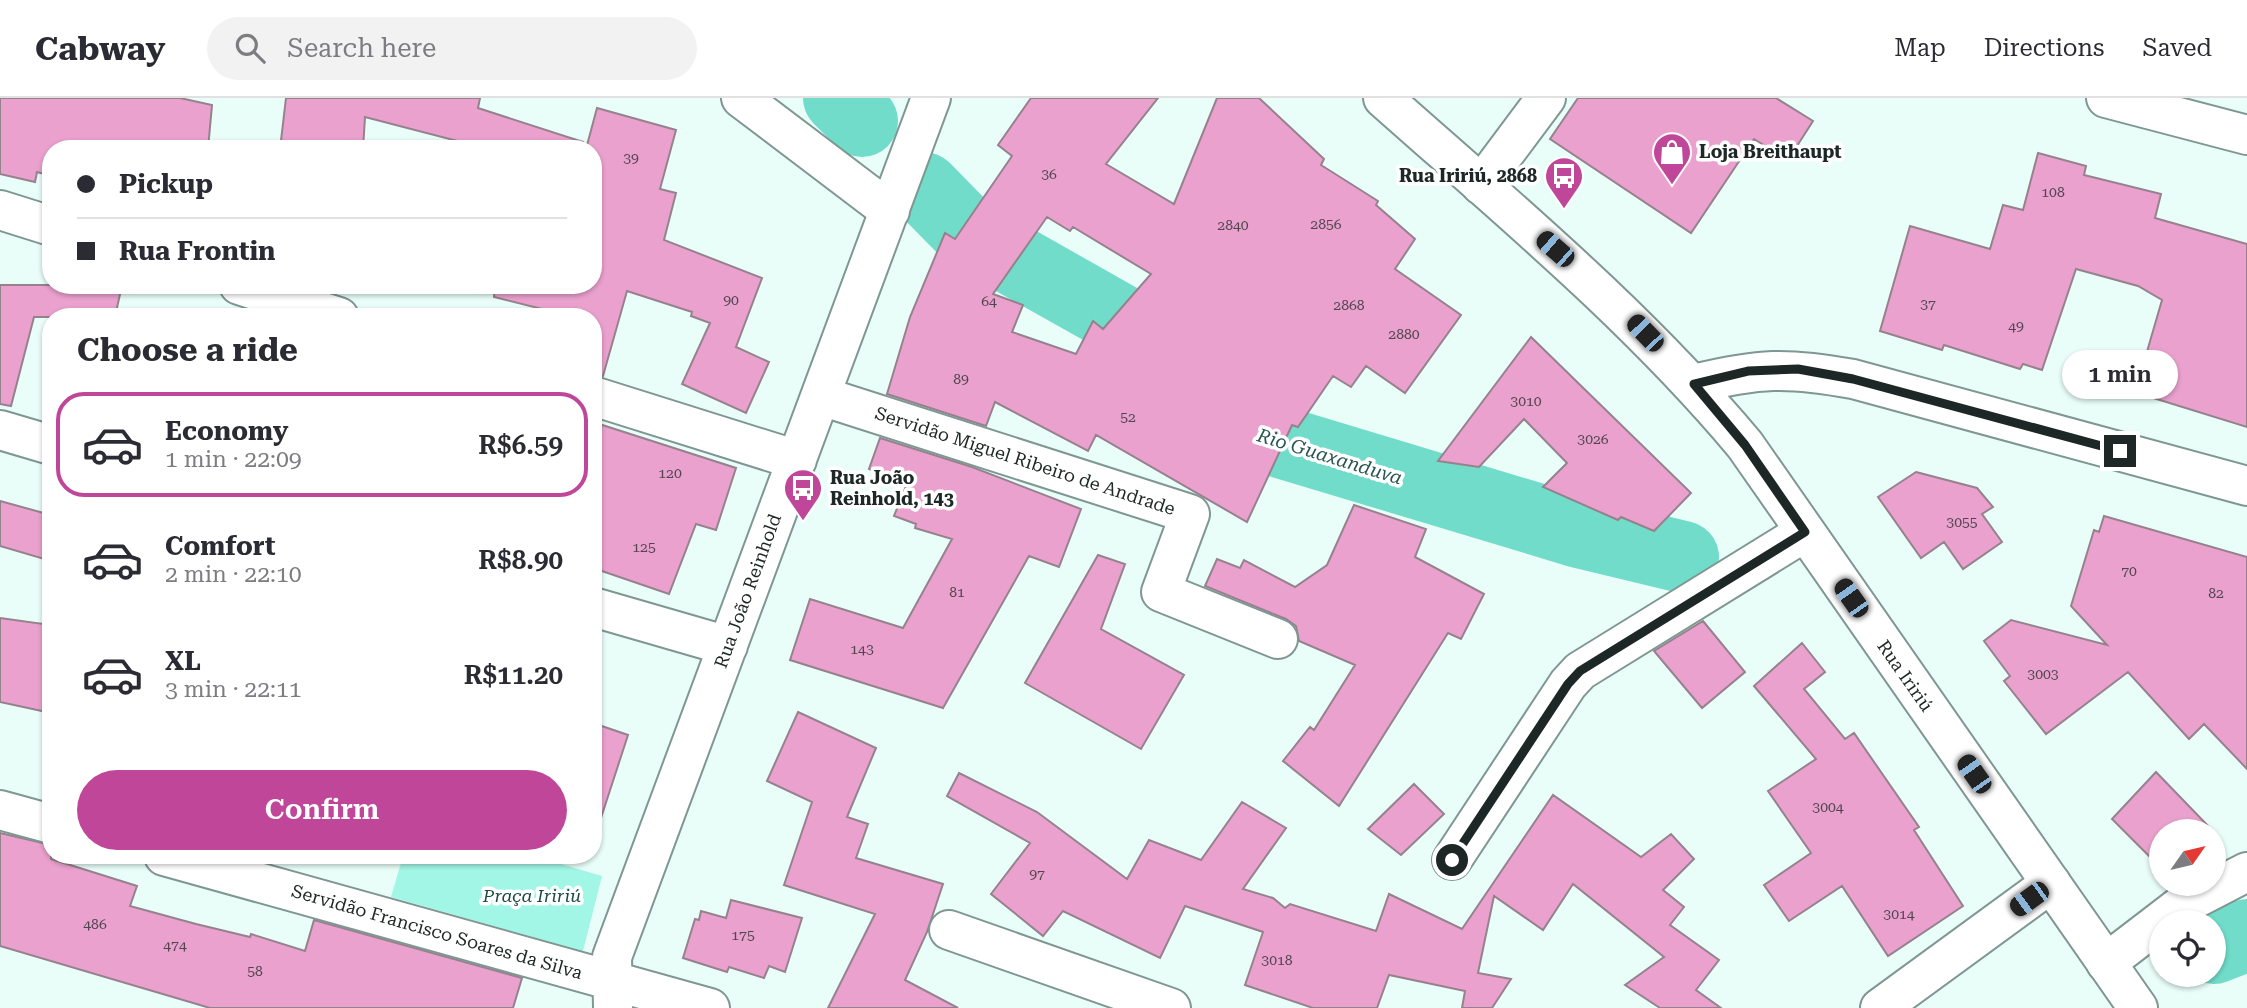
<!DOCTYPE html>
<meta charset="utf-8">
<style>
body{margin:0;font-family:"Roboto Serif",serif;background:#f2f2f3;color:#2b2b33;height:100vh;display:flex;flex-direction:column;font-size:26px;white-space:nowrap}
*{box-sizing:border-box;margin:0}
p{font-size:23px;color:#7c7c81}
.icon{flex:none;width:38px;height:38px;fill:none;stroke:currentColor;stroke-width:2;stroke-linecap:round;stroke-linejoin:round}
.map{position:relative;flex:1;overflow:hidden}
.drawer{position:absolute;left:42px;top:210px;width:560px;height:556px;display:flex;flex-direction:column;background:#fff;border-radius:28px;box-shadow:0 2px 5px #0004}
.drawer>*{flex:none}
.banner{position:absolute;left:42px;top:42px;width:560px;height:154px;border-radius:28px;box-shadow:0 2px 5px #0004;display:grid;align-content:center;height:154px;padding:0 35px;background:#fff}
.needle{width:46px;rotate:56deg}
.tools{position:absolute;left:2149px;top:721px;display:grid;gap:14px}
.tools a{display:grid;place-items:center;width:77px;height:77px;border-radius:50%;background:#fff;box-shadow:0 2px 5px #0004;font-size:35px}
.end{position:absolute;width:32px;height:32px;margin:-16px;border:9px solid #1d2725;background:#fff;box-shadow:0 0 0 4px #fff}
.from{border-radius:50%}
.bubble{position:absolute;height:49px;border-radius:24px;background:#fff;box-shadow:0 2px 5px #0004;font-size:23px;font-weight:600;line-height:49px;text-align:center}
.car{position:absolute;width:21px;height:42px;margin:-21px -10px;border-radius:9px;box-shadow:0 0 5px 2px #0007;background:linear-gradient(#222 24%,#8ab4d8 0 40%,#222 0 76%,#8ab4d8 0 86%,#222 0)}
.banner b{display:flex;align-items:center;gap:24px;height:66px;font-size:26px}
.banner b+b{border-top:2px solid #e1e1e2}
.banner i{width:18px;height:18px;background:#2b2b33}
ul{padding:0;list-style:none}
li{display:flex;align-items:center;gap:21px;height:105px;margin:0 14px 10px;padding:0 21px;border:4px solid transparent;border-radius:28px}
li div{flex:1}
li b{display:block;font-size:26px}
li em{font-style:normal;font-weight:600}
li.active{border-color:#bf4699}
li>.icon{width:63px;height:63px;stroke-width:1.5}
h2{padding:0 35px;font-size:32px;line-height:84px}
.button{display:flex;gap:14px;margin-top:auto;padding:14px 35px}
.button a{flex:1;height:80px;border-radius:42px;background:#bf4699;color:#fff;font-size:28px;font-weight:600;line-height:80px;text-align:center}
header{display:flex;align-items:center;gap:42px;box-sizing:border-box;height:98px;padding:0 35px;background:#fff;border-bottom:2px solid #e1e1e2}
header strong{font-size:33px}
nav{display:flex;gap:38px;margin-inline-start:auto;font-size:24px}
.search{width:490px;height:63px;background:#f2f2f3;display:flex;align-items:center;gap:18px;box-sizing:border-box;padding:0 24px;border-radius:38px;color:#7c7c81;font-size:26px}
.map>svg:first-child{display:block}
.green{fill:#a1f6e6}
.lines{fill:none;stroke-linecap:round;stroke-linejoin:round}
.river{stroke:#71dcc9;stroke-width:72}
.building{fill:#eaa1ce;stroke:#95828d;stroke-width:2;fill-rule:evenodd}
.minor-casing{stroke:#7f9792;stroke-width:42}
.tertiary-casing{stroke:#7f9792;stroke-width:42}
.primary-casing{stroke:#7f9792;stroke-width:42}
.minor{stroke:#fff;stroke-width:38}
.tertiary{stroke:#fff;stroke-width:38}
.primary{stroke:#fff;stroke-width:38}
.route{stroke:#1d2725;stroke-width:9}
.labels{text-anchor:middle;stroke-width:7;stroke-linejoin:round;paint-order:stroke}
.number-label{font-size:14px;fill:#50464f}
.poi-label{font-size:18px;font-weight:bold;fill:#1d2725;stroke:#fff;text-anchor:start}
.street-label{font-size:18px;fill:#1d2725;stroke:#fff}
.park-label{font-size:18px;font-style:italic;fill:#1c4b43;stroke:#fff}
.water-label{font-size:19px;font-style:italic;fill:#27564e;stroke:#fff}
</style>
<header>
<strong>Cabway</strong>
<div class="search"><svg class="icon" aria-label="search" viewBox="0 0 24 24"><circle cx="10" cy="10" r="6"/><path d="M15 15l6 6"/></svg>Search here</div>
<nav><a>Map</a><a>Directions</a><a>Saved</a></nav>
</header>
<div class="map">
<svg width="2247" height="910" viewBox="0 0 2247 910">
<rect width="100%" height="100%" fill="#e9fef9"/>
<!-- green -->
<path class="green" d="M403,758h131l68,20 -19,75 -192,-54z"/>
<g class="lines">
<!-- river -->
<path class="river" d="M839,0l23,23
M924,90l46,47 149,84 135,115 325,98 104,25
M2214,850l33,-13"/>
</g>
<!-- building -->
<path class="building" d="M0,0h180l32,7 -4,44h-157v27l-14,-4 -2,10 -35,-8z
M286,0h194l-2,10 105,34 -1,7h-94l-123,-32 -2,32h-83z
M1031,0h127l-52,66 68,40 43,-106h42l65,61 -3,6 57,36 -2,4 39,34 -20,30 66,46 -56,78 -39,-27 -15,21 -18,-11 -35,51 -6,-2 -45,97 -151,-87 -8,16 -93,-49 -9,24 -99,-32 23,-77 35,-84 10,6 57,-83 -14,-11zM1047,119l23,14 3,-4 78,47 -48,55 -10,-8 -17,33 -64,-22 11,-27 -30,-11z
M1578,0h198l37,23 -25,39 -34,-21 -63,94 -141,-94z
M597,10l79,22 -16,59 16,4 -12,47 98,38 -26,69 33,15 -23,51 -64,-29 28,-61 -19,-7 1,-4 -65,-21 -24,85 -10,-1v-58h-19l-80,-20 1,-12h98v-136h-7z
M2038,55l48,13 -2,9 77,19 -6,24 92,26v183l-100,-31 11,-37 -12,-4 16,-55 -24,-14 -62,-17 -34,101 -19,-6 -3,5 -76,-24 -2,5 -62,-19 30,-105 80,23 13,-44 20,5z
M0,187h122l-7,32h-81l-23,89 -11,-2z
M1531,239l160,156 -37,38 -33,-14 -3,3 -75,-33 24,-24 -43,-44 -45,48 -41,-6z
M593,324l143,46 -20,62 -20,-6 -27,70 -76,-26z
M880,340l92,29 109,42 -22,58 -30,-11 -86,152 -153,-48 20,-61 93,29 49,-89 -37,-11 1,-4 -22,-8 12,-30 -37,-17z
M1916,374l61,16 16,19 -11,7 20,28 -39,27 -19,-27 -23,16 -43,-61z
M0,403l51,14v46l-51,-15z
M1354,407l72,24 -11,28 69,37 -23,45 -13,-6 -109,173 -56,-45 27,-34 4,3 41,-65 -56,-24 -3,-15 -10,-7 -81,-33 12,-27 23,9 4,-8 51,27 32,-22z
M2104,418l143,41v212l-43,-45 -15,15 -61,-67 -82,62 -42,-53 6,-5 -26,-35 27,-21 96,25 -36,-39 23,-76 5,2z
M1098,457l27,9 -24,65 83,46 -43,74 -116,-66z
M0,520l51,7v88l-51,-11z
M1703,523l42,51 -43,36 -48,-57z
M1802,545l23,29 -21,17 41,50 9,-6 65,94 -5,3 49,76 -75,50 -46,-70 -53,35 -25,-36 47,-32 -43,-62 48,-32 -62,-73z
M798,614l78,36 -29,69 21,7 -12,34 87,26 -16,48 -22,48 53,28h-130l47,-94 -91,-29 28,-83 -45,-21z
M593,625l35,12 -28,86 -7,-1z
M2156,674l57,59h-52v37l-49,-49z
M959,675l78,39 90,67 22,-39 52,20 41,-58 44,26 -43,61 30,9 12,10 5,-4 86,27 13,-37 73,35 91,-134 88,62 30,-23 23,25 -31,31 21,17 -14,18 49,35 -23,30 25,18h-61l-35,-23 39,-28 -91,-73 -30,46 -49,-34 -16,77 33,6 -19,29h-30l3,-17 -76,-16 -12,33h-64l-68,-23 18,-53 -78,-26 -25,52 -97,-47 -20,25 -52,-42 39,-51 -83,-47z
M1414,686l30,30 -43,41 -33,-26z
M0,735l51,12v14l86,27 -7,20 66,18 54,13 1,-3 54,17 9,-31 208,58 -9,30h-303l-210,-62z
M731,802l71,18 -17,54 -16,-6 -5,12 -35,-11 -2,5 -44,-14 12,-39 4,1 2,-9 25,7z"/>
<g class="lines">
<defs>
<path id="minor" d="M741,0l149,113
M2106,0l141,37
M1481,87l65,-87
M0,112l51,16
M239,187l100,32
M593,298l204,64
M821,298l369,118 -29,78 117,47
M0,332l51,15
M593,509l135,39
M0,712l51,14
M164,758l546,152
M1452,762l116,-176 12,-13 225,-139
M949,832l222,78
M2106,865l73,-56 68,-35
M613,910l-1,-51 319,-859
M1880,910l171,-125"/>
<path id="tertiary" d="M1694,286c65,-16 93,-17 159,-5l394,107"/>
<path id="primary" d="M1383,0c126,112 254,218 362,347l393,563"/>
</defs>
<!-- minor casing -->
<use href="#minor" class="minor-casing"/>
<!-- tertiary casing -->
<use href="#tertiary" class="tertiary-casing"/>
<!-- primary casing -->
<use href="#primary" class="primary-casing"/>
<!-- minor -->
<use href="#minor" class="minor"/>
<!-- tertiary -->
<use href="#tertiary" class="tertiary"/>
<!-- primary -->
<use href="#primary" class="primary"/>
</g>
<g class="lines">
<!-- route -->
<path class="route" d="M1452,762l116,-176 12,-13 225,-139 -60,-87 -51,-61 54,-13 50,-2 55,10 267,72"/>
</g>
<!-- icons -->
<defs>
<symbol id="shop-pin" viewBox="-11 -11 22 30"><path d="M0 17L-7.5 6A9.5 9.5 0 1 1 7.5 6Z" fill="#bf4699" stroke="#fff"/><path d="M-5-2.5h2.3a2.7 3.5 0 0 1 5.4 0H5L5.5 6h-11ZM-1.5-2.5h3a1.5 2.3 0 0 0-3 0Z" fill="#fff"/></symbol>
<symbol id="bus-pin" viewBox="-11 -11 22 30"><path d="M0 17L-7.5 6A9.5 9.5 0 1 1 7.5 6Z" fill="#bf4699" stroke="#fff"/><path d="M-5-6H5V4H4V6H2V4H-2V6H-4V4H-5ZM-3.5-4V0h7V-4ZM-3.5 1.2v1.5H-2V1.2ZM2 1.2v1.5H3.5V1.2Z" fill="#fff"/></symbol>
</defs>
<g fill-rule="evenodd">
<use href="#shop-pin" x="1650" y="32" width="44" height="60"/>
<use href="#bus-pin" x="1542" y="56" width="44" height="60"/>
<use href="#bus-pin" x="781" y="368" width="44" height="60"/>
</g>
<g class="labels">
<!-- number labels -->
<g class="number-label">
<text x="631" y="65">39</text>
<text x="1049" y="81">36</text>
<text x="2053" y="99">108</text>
<text x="1326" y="131">2856</text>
<text x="1233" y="132">2840</text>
<text x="731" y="207">90</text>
<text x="989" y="208">64</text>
<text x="1928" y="211">37</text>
<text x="1349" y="212">2868</text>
<text x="2016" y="233">49</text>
<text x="1404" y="241">2880</text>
<text x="961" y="286">89</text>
<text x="1526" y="308">3010</text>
<text x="1128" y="324">52</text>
<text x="1593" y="346">3026</text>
<text x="670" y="380">120</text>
<text x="1962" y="429">3055</text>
<text x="644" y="454">125</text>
<text x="2129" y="478">70</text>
<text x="957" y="499">81</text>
<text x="2216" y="500">82</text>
<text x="862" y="556">143</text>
<text x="2043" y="581">3003</text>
<text x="1828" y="714">3004</text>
<text x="1037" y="781">97</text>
<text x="1899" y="821">3014</text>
<text x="95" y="831">486</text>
<text x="743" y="842">175</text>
<text x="175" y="852">474</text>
<text x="1277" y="867">3018</text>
<text x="255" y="878">58</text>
</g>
<!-- poi labels -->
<g class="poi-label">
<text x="1699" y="60">Loja Breithaupt</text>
<text x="1537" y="84" text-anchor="end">Rua Iririú, 2868</text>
<text x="830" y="386">Rua João<tspan x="830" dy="21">Reinhold, 143</tspan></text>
</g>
<!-- street labels -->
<g class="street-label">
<text transform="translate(1025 363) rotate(18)" y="6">Servidão Miguel Ribeiro de Andrade</text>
<text transform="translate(748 493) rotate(-70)" y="6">Rua João Reinhold</text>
<text transform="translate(1905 578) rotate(55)" y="6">Rua Iririú</text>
<text transform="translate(437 834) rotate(16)" y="6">Servidão Francisco Soares da Silva</text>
</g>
<!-- park labels -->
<g class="park-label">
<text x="532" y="804">Praça Iririú</text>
</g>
<!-- water labels -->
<g class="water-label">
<text transform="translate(1330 358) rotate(17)" y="7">Rio Guaxanduva</text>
</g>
</g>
</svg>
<div class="tools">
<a><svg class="needle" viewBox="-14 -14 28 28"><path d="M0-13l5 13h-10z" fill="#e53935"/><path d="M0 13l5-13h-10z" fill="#7c7c81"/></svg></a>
<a><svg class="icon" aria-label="locate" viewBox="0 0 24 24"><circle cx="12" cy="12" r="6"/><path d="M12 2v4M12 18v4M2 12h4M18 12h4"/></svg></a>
</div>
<i class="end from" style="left:1452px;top:762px"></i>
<i class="end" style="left:2120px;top:353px"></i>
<div class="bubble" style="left:2062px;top:252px;width:116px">1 min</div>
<i class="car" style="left:1555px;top:151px;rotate:311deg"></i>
<i class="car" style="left:1645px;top:235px;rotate:316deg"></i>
<i class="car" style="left:1851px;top:500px;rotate:325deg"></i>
<i class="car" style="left:1974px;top:676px;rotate:325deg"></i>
<i class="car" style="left:2029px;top:801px;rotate:234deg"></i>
<div class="banner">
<b><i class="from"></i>Pickup</b>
<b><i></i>Rua Frontin</b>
</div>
<section class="drawer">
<h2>Choose a ride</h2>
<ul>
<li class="active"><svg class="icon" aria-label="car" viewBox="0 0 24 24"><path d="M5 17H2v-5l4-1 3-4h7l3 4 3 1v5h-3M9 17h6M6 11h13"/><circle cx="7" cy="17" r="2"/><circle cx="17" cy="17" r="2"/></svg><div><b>Economy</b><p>1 min · 22:09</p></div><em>R$6.59</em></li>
<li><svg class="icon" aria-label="car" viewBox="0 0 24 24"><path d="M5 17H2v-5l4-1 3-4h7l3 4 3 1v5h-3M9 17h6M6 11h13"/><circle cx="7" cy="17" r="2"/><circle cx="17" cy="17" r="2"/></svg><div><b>Comfort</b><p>2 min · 22:10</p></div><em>R$8.90</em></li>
<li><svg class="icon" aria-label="car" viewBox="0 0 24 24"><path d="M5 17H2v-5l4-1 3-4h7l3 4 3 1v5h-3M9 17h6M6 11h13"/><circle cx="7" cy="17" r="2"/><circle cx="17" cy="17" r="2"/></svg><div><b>XL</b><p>3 min · 22:11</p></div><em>R$11.20</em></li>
</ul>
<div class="button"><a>Confirm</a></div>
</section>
</div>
